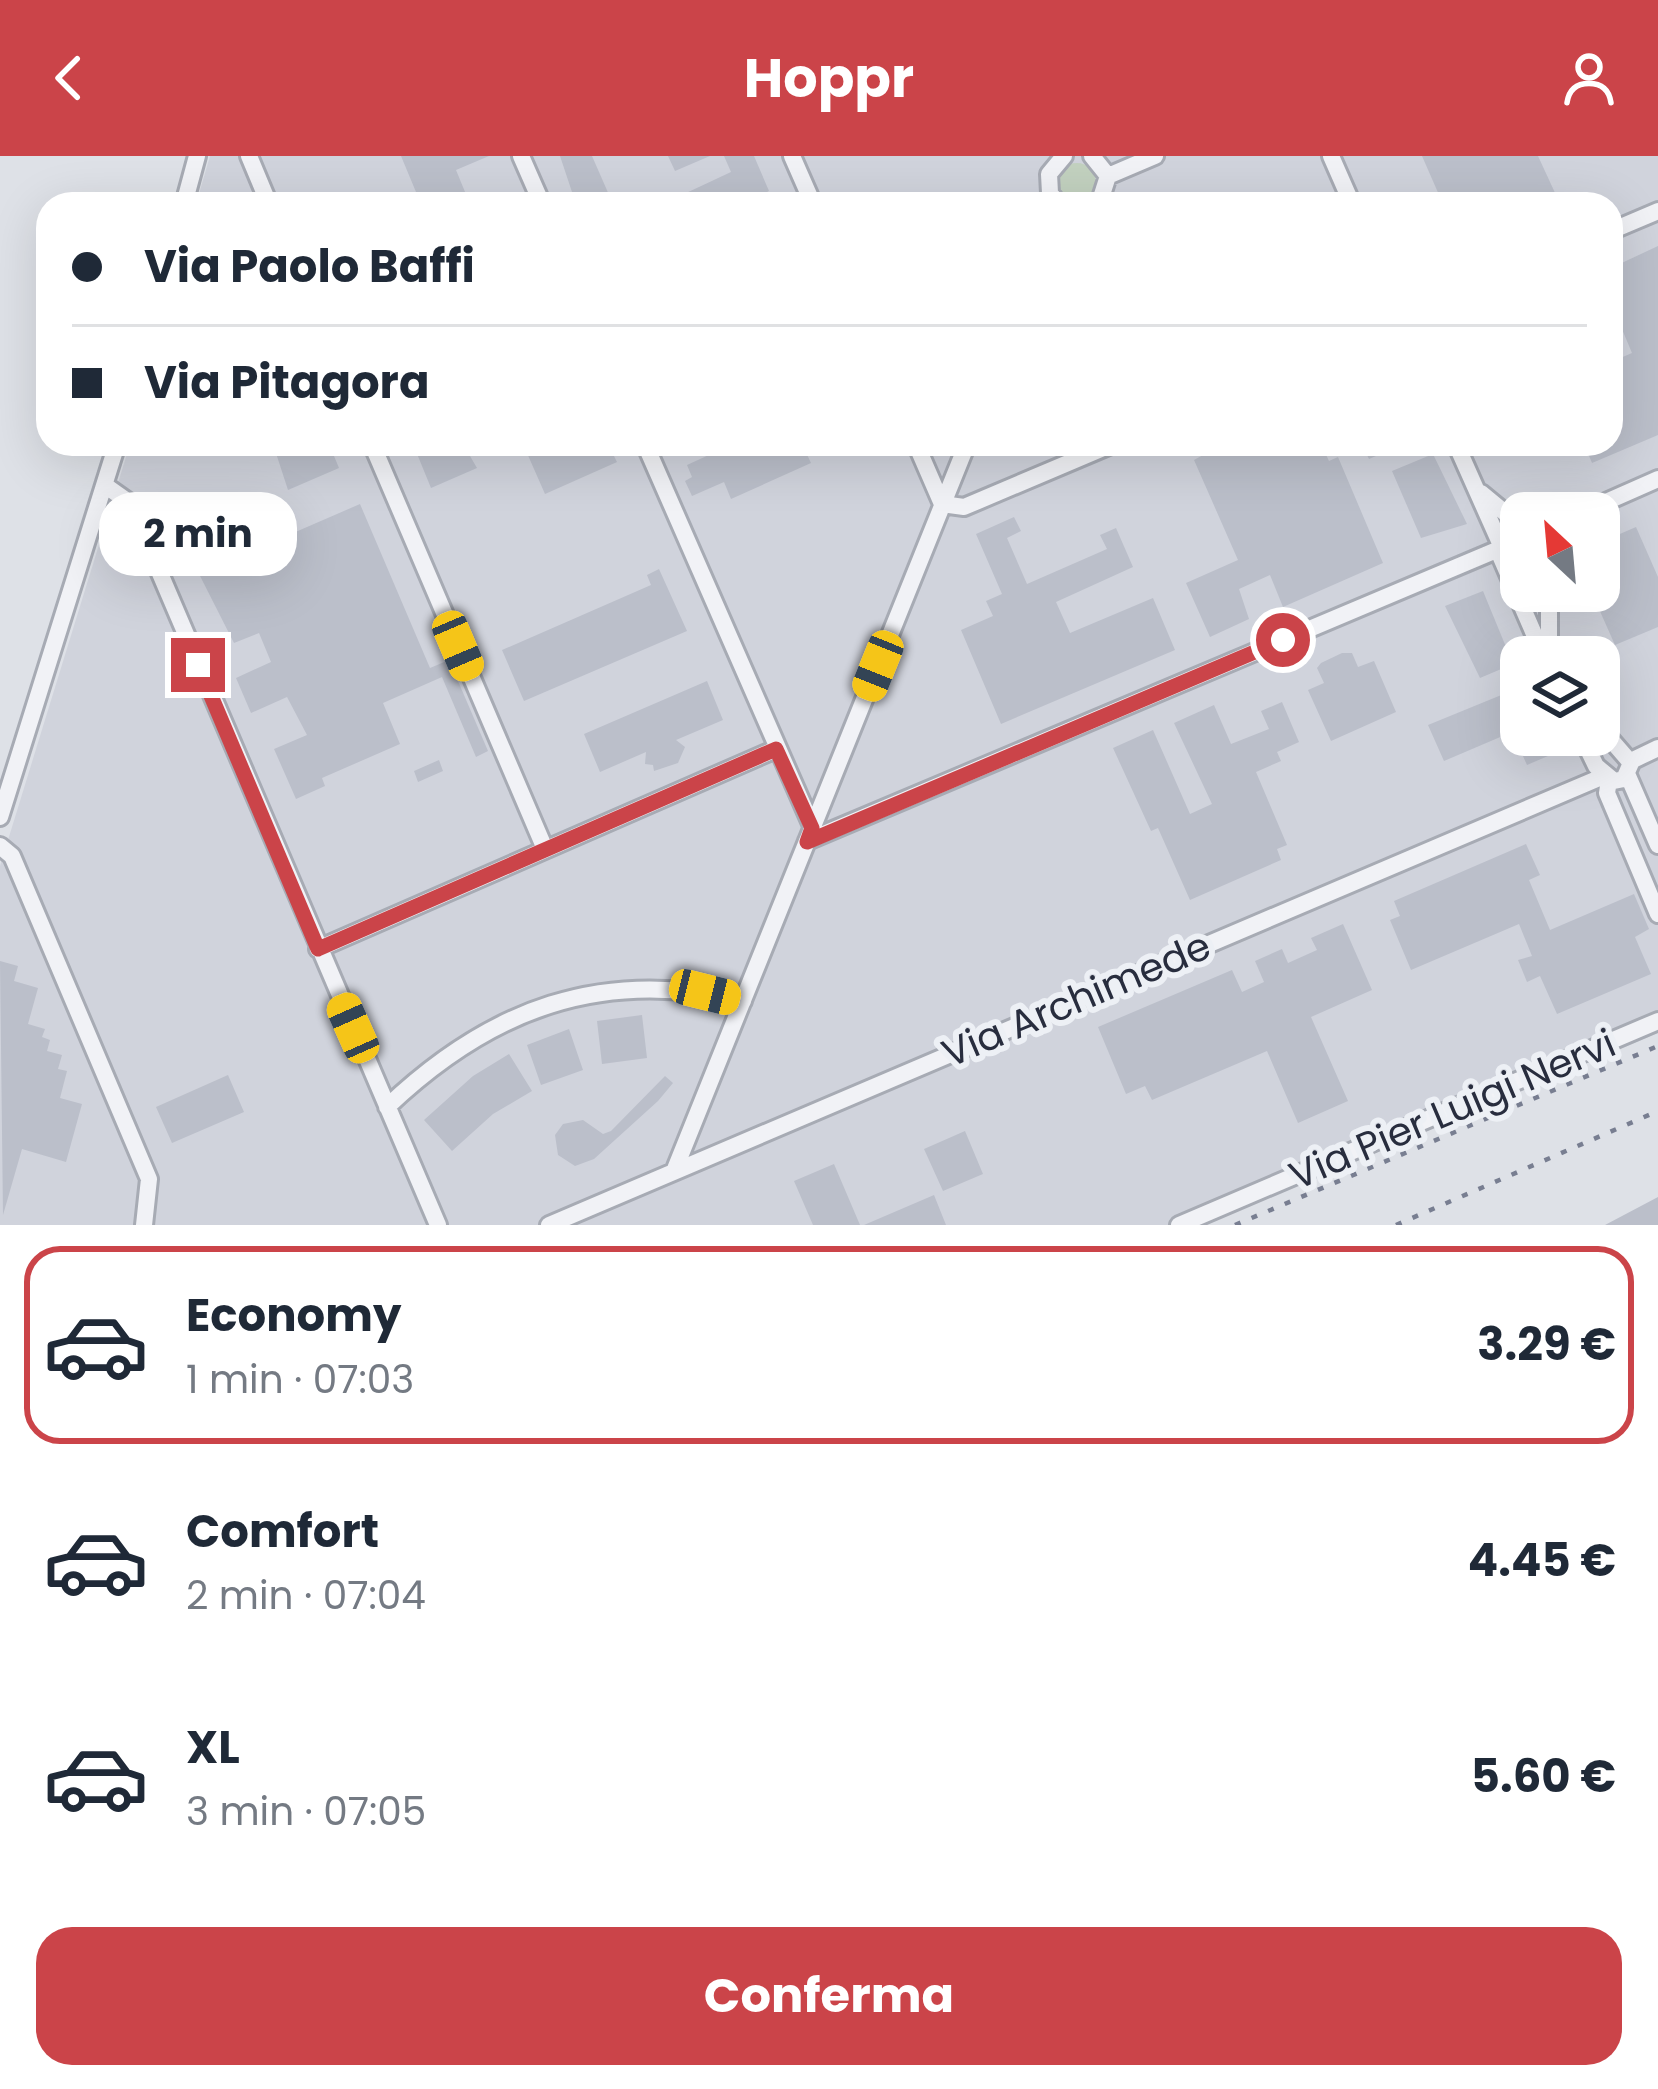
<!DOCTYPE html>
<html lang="it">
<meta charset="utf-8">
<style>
body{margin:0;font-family:Poppins,sans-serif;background:#f6f6f7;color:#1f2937;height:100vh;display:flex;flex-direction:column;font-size:45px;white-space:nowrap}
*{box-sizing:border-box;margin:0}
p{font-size:39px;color:#747a83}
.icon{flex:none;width:66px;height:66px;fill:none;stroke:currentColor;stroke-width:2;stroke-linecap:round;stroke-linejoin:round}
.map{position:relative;height:1069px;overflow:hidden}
.side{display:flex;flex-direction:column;background:#fff;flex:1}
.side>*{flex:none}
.guide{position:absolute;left:36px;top:36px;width:1587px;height:264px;border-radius:36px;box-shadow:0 12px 48px #0002;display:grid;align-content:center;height:264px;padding:0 36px;background:#fff}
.needle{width:78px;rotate:334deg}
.buttons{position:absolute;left:1500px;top:336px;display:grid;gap:24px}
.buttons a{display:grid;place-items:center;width:120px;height:120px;border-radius:24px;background:#fff;box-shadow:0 12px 48px #0002;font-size:60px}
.end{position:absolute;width:54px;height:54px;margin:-27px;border:15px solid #cb4449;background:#fff;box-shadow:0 0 0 6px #fff}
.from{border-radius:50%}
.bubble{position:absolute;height:84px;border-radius:36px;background:#fff;box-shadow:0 12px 48px #0002;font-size:39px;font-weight:700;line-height:84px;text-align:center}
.car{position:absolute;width:36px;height:72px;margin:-36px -18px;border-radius:15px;box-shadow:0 0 9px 3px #0007;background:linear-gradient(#f5c518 24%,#345 0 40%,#f5c518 0 76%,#345 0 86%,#f5c518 0)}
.guide b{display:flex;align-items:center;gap:42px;height:114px;font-size:45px}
.guide b+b{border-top:3px solid #e0e1e3}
.guide i{width:30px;height:30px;background:#1f2937}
ul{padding:21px 0 0;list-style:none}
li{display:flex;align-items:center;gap:36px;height:198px;margin:0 24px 18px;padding:0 12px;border:6px solid transparent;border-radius:36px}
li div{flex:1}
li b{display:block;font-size:45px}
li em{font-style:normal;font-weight:700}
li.current{border-color:#cb4449}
li>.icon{width:108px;height:108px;stroke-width:1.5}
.primary-button{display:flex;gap:24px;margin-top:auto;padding:24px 36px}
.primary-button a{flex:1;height:138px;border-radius:36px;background:#cb4449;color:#fff;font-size:48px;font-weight:700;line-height:138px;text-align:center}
header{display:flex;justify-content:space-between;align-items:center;height:156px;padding:0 36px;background:#cb4449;color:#fff;font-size:54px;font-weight:700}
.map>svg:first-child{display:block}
.built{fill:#d0d3dc;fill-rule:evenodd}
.green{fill:#c2d1bf}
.building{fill:#bbbfca}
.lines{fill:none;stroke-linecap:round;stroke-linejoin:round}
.minor-casing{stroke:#a7abb4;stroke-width:22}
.minor{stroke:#f1f2f6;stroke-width:16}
.rail{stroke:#787e91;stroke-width:4.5;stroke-dasharray:6 12;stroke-linecap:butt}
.route{stroke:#cb4449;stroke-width:15}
.labels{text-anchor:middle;stroke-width:12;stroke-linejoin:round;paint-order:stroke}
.street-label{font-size:39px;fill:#282d3e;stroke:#edf0f5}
</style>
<header><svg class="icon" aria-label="back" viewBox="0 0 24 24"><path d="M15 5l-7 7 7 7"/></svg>Hoppr<svg class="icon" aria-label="person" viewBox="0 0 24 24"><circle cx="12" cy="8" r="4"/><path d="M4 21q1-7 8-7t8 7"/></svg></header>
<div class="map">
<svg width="1658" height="1069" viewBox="0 0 1658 1069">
<rect width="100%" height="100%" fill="#dee1e7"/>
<!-- built -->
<path class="built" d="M210,0h1448v877l-453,192h-1205v-359l130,-422h1481v-240h-1415zM1521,357h78v78h-78zM1521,501h78v78h-78z"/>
<!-- green -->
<path class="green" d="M1058 26a19 19 0 1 1 38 0a19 19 0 1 1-38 0Z"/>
<!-- building -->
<path class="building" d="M401,0h88l-33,14 14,34h-49z
M560,0h32l21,48h-37z
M668,0h42l-35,15z
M724,0h30l15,35 -12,6 3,7h-71l-5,-10 47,-22z
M1422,0h116l18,39 -20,9h-20l-2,-5 -12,5h-59z
M1658,90v189l-66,28 -8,-19h27v-82l21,-9 -21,-50v-35z
M273,288h56l10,24 -51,22z
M413,288h85l-28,12 7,12 -46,20z
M523,288h85l9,18 -72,32z
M707,288h95l9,19 -80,36 -7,-17 -32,14 -7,-15 7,-4 -5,-12 24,-11z
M1198,288h123l8,17 9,-4 45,106 -100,44 -13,-32 -31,14 10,30 -39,18 -24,-54 52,-23 -44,-100 9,-5z
M1370,288h34l-35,15 -6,-12z
M1433,298l34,70 -46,14 -29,-67z
M360,348l70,164 19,-8 39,91 -12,6 -34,-80 -59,26 17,41 -78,34 3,8 -29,13 -22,-50 33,-14 -20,-38 -36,16 -15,-35 35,-16 -12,-29 -25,10 -35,-69z
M1014,361l7,14 -14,7 20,46 80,-35 -7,-14 16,-7 17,39 -77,35 14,31 83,-35 22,52 -174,74 -40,-94 32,-14 -7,-15 16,-7 -26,-60z
M1636,371l22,50v50l-43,18 -24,-54h8v-48z
M659,413l28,62 -163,70 -22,-51 149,-65 -4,-10z
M1483,435l30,73 -33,14 -35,-72z
M1342,497h10l6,14 16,-6 22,51 -65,29 -23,-51 16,-7 -7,-15 4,-5z
M707,525l16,39 -47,20 9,7 -7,16 -24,8 -1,-6 -8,-1 1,-12 -46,20 -16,-38z
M1516,533l5,46h18l9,21 -21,9 -15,-33 -68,29 -16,-36z
M1282,546l17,40 -22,10 4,9 -25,11 31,73 -10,4 4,11 -91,40 -32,-72 -7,3 -38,-83 40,-18 37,84 22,-10 -38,-81 40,-18 17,39 38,-15 -8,-18z
M439,604l4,11 -25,11 -4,-11z
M1526,688l14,31 -11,5 21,50 84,-36 15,35 -14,8 16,37 -94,40 -17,-38 -13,6 -9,-22 14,-4 -13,-32 -108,46 -21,-50 10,-4 -6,-15z
M1343,768l29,66 -61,27 37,84 -50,22 -31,-72 -115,49 -7,-14 -19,8 -28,-67 134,-57 10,22 22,-10 -9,-21 27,-12 6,14 29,-13 -6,-12z
M0,805l18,5 -4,15 24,7 -10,36 17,5 -3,8 8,3 -3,11 15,4 -4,14 9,2 -7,27 22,6 -16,58 -44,-13 -19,66z
M642,859l5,43 -45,6 -5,-43z
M569,873l14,41 -42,15 -14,-40z
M509,898l23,37 -39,23 -41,37 -28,-31 49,-44z
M228,919l16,37 -72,31 -16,-36z
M665,920l8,7 -15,18 -64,58 -19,7 -17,-11 -3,-20 8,-11 20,-4 20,14 8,-3z
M965,975l18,43 -40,17 -19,-42z
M834,1008l26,61h-47l-19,-44z
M934,1039l12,30h-82z
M1658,1041v28h-53z"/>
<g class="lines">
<defs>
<path id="minor" d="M249,0l20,48
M521,0l21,48
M792,0l21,48
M1092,0l16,20 -9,28
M1331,0l21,48
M1108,20l47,-20
M184,48l13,-48
M1058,48l-8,-11 -1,-19 15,-18
M1611,75l47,-20
M372,288l173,405
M645,288l168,384
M916,288l26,60 22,3 149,-63
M1456,288l44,99
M106,330l24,17 308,722
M1481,337l40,33
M1581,357l77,-34
M1521,372l-20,11 -2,14 45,104
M1549,435v65
M1581,579l15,31 18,15 10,-2 7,-16 -32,-37
M1631,605l27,-13
M1628,620l30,69
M1609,624l-2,13 51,121
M0,661l117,-373
M807,685l692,-292
M0,690l12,10 137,323 -5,46
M318,793l458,-200
M387,951c103,-98 215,-140 356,-106
M675,1013l292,-725
M549,1069l1055,-449
M1179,1069l479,-204"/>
</defs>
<!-- minor casing -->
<use href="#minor" class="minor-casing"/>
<!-- minor -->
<use href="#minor" class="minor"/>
<!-- rail -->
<path class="rail" d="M1235,1069l423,-179
M1396,1069l262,-114"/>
</g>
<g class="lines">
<!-- route -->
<path class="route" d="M198,509l120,284 458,-200 36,79 -5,14 476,-202"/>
</g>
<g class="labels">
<!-- street labels -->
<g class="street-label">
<text transform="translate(1076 843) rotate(-23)" y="14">Via Archimede</text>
<text transform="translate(1452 953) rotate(-23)" y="14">Via Pier Luigi Nervi</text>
</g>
</g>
</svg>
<div class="buttons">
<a><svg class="needle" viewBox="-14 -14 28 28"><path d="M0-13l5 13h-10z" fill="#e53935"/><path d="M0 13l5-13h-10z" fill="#747a83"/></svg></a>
<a><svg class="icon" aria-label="layers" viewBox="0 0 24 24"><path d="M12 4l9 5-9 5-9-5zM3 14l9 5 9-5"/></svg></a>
</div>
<i class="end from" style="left:1283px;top:484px"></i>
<i class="end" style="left:198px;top:509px"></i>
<div class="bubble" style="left:99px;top:336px;width:198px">2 min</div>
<i class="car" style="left:458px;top:490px;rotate:157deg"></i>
<i class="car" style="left:878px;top:510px;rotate:202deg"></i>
<i class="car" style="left:705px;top:836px;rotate:104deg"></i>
<i class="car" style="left:353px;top:872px;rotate:336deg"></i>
<div class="guide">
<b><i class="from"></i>Via Paolo Baffi</b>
<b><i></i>Via Pitagora</b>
</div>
</div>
<section class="side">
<ul>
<li class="current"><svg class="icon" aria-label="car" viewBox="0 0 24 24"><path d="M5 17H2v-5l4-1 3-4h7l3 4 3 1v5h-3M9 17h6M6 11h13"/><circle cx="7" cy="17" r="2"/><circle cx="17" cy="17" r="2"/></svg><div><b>Economy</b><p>1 min · 07:03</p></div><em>3.29 €</em></li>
<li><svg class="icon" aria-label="car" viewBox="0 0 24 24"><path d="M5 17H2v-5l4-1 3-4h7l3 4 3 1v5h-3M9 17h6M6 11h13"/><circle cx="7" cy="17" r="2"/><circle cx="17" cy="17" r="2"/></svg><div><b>Comfort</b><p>2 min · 07:04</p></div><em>4.45 €</em></li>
<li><svg class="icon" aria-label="car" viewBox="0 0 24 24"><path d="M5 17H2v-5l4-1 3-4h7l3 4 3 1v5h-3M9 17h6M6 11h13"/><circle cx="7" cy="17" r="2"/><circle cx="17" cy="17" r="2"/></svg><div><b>XL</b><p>3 min · 07:05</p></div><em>5.60 €</em></li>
</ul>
<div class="primary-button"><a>Conferma</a></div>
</section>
